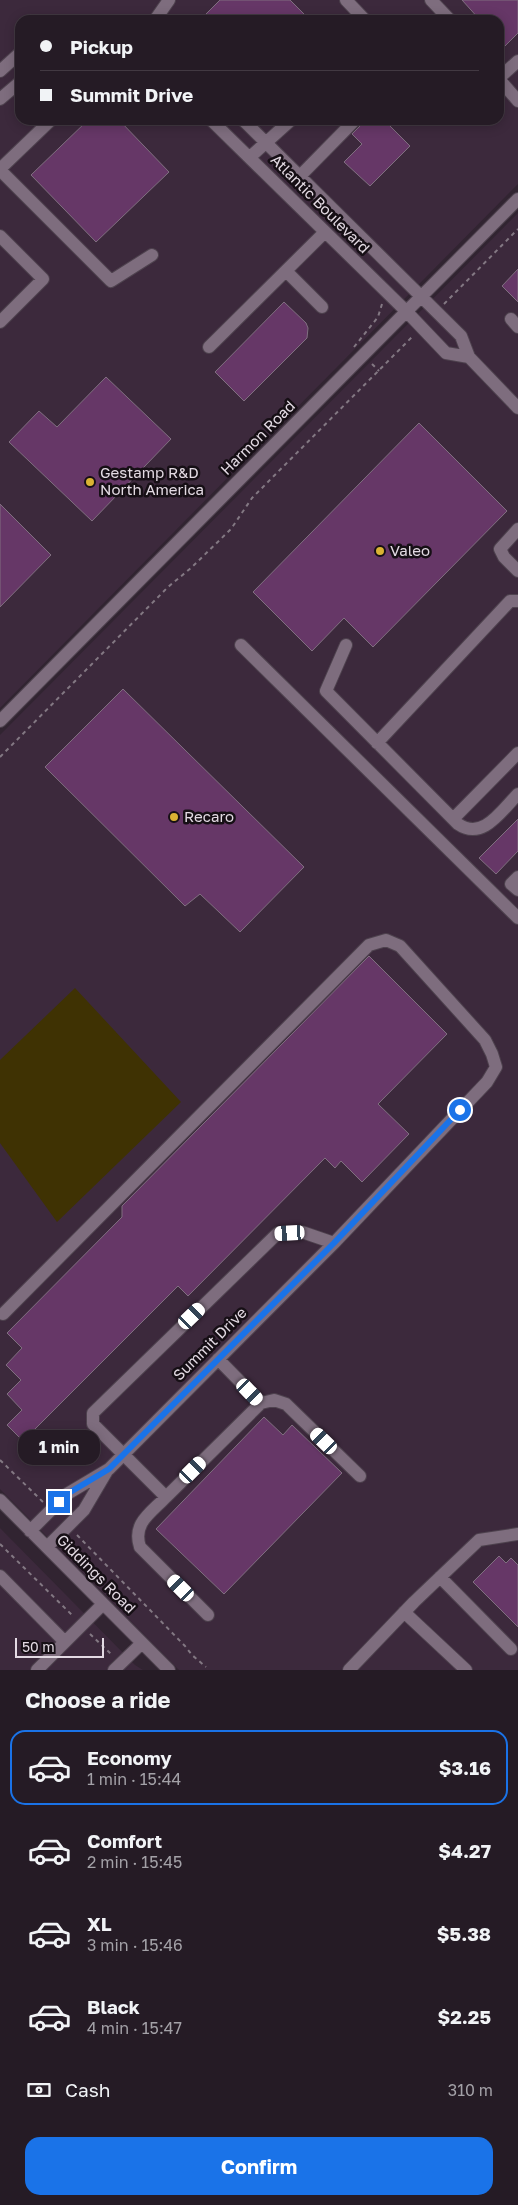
<!DOCTYPE html>
<meta charset="utf-8">
<style>
body{margin:0;font-family:"Golos Text",sans-serif;background:#2d242d;color:#f1f3f6;height:100vh;display:flex;flex-direction:column;font-size:19px;white-space:nowrap}
*{box-sizing:border-box;margin:0}
p{font-size:16px;color:#a3a1a7}
.icon{flex:none;width:28px;height:28px;fill:none;stroke:currentColor;stroke-width:2;stroke-linecap:round;stroke-linejoin:round}
.map{position:relative;height:1670px;overflow:hidden}
.sheet{display:flex;flex-direction:column;background:#251b25;flex:1}
.sheet>*{flex:none}
.hud{position:absolute;left:15px;top:15px;width:489px;height:110px;border-radius:15px;box-shadow:0 2px 12px #0003,0 0 0 1px #423942;display:grid;align-content:center;height:110px;padding:0 25px;background:#251b25}
.scale{position:absolute;left:15px;bottom:12px;width:89px;box-sizing:border-box;padding-left:5px;border:2px solid #e3dae3;border-top:0;font-size:14px;line-height:18px;white-space:nowrap;color:#e3dae3;-webkit-text-stroke:4px #160f15;paint-order:stroke}
.end{position:absolute;width:22px;height:22px;margin:-11px;border:6px solid #1a73e8;background:#fff;box-shadow:0 0 0 2px #fff}
.from{border-radius:50%}
.bubble{position:absolute;height:35px;border-radius:15px;background:#251b25;box-shadow:0 2px 12px #0003,0 0 0 1px #423942;font-size:16px;font-weight:700;line-height:35px;text-align:center}
.car{position:absolute;width:15px;height:30px;margin:-15px -8px;border-radius:6px;box-shadow:0 0 4px 1px #0007;background:linear-gradient(#fff 24%,#345 0 40%,#fff 0 76%,#345 0 86%,#fff 0)}
.hud b{display:flex;align-items:center;gap:18px;height:48px;font-size:19px}
.hud b+b{border-top:1px solid #423942}
.hud i{width:12px;height:12px;background:#f1f3f6}
ul{padding:0;list-style:none}
li{display:flex;align-items:center;gap:15px;height:75px;margin:0 10px 8px;padding:0 15px;border:2px solid transparent;border-radius:15px}
li div{flex:1}
li b{display:block;font-size:19px}
li em{font-style:normal;font-weight:700}
li.active{border-color:#1a73e8}
li>.icon{width:45px;height:45px;stroke-width:1.5}
h2{padding:0 25px;font-size:22px;line-height:60px}
.pay{display:flex;align-items:center;gap:12px;height:55px;padding:0 25px;font-size:19px}
.pay p{margin-inline-start:auto}
.button{display:flex;gap:10px;margin-top:auto;padding:10px 25px}
.button a{flex:1;height:58px;border-radius:15px;background:#1a73e8;color:#fff;font-size:20px;font-weight:700;line-height:58px;text-align:center}
.map>svg:first-child{display:block}
.built{fill:#3c293c;fill-rule:evenodd}
.green{fill:#3f3203}
.building{fill:#663767;stroke:#806f80}
.lines{fill:none;stroke-linecap:round;stroke-linejoin:round}
.minor-casing{stroke:#4e424e;stroke-width:14}
.path{stroke:#837883;stroke-width:2;stroke-dasharray:4 4;stroke-linecap:butt}
.minor{stroke:#7e6d7e;stroke-width:12}
.route{stroke:#1a73e8;stroke-width:6}
.poi-dot{fill:#dab333;stroke:#160f15;stroke-width:2}
.labels{text-anchor:middle;stroke-width:5;stroke-linejoin:round;paint-order:stroke}
.street-label{font-size:15px;fill:#e3dae3;stroke:#160f15}
.poi-label{font-size:15px;fill:#e3dae3;stroke:#160f15;text-anchor:start}
</style>
<div class="map">
<svg width="518" height="1670" viewBox="0 0 518 1670">
<rect width="100%" height="100%" fill="#312431"/>
<!-- built -->
<path class="built" d="M0,0h518v184l-518,524zM20,20h479v100h-479z
M518,213v1457h-339l-179,-181v-754z
M0,1528l135,137 8,5h-143z"/>
<!-- green -->
<path class="green" d="M75,988l106,114 -124,120 -57,-79v-83z"/>
<!-- building -->
<path class="building" d="M220,0h70l20,20h-110z
M462,0h56v33l-13,13 -6,-6v-20h-19z
M88,120h31l50,52 -73,70 -65,-67z
M363,120h21l26,26 -40,40 -26,-24 18,-18 -10,-10 9,-9z
M518,269v33l-16,-16z
M284,302l22,21 2,5 -1,10 -63,63 -29,-29z
M106,377l65,62 -79,82 -83,-79 30,-31 18,16z
M419,423l88,88 -134,136 -29,-29 -32,33 -59,-59z
M0,504l51,51 -51,52z
M123,689l181,178 -64,65 -40,-38 -15,12 -140,-139z
M518,819v32l-22,23 -17,-16z
M369,956l78,78 -69,70 31,30 -47,48 -21,-21 -6,7 -10,-10 -137,138 -10,-10 -155,155 -16,-16 15,-15 -15,-16 14,-14 -15,-15 16,-17 -15,-15 115,-116v-11z
M264,1417l19,18 9,-10 50,48 -118,121 -68,-65z
M499,1556l7,7 5,-5 7,7v62l-45,-45z"/>
<g class="lines">
<defs>
<path id="minor" d="M346,0l19,20
M431,0l19,20
M155,20l14,-20
M0,71l20,-18
M499,78l19,-17
M499,79l19,22
M0,99l20,-17
M211,120l195,191 40,42 23,4
M243,120l218,216 8,21 49,51
M250,157l41,-37
M0,169l51,-49
M0,170l111,111 41,-26
M300,176l55,-56
M0,236l43,43 -43,43
M286,271l36,36
M511,319l7,8
M209,347l116,-115
M518,529l-18,20 4,8 14,14
M241,645l277,273
M346,645l-20,46 132,133c25,17 43,-13 60,-30
M0,721l518,-522
M377,743l133,-142h8
M453,819l65,-66
M518,877l-7,7 7,6
M3,1314l366,-369 17,-5 14,6 85,94 7,14 4,13 -9,15 -153,161 -225,226 -42,25 -37,37
M261,1403l13,-3 12,4 74,72
M166,1497l95,-94 -43,-44
M0,1500l169,170
M47,1547l37,-37 23,-39
M0,1576l65,66
M440,1577l71,72
M404,1612l62,58
M208,1615l-68,-68c-8,-24 11,-34 26,-50l-73,-73v-11l185,-180 24,-1 32,11
M37,1670l66,-66
M114,1670l28,-27
M349,1670l65,-68 65,-62 39,-6"/>
</defs>
<!-- minor casing -->
<use href="#minor" class="minor-casing"/>
<!-- path -->
<path class="path" d="M444,304l74,-75
M354,347l24,-30 4,-13
M372,364l7,7
M0,757l168,-170 23,-19 40,-39 21,-31 161,-162
M0,1460l43,42
M77,1535l108,111 7,9 14,12
M0,1544l73,72
M90,1634l22,21"/>
<!-- minor -->
<use href="#minor" class="minor"/>
</g>
<g class="lines">
<!-- route -->
<path class="route" d="M59,1502l8,-8 42,-25 225,-226 126,-133"/>
</g>
<!-- markers -->
<g class="poi-dot">
<circle cx="90" cy="482" r="5"/>
<circle cx="380" cy="551" r="5"/>
<circle cx="174" cy="817" r="5"/>
</g>
<g class="labels">
<!-- street labels -->
<g class="street-label">
<text transform="translate(320 204) rotate(45)" y="5">Atlantic Boulevard</text>
<text transform="translate(258 438) rotate(-45)" y="5">Harmon Road</text>
<text transform="translate(210 1344) rotate(-45)" y="5">Summit Drive</text>
<text transform="translate(96 1574) rotate(45)" y="5">Giddings Road</text>
</g>
<!-- poi labels -->
<g class="poi-label">
<text x="100" y="478">Gestamp R&amp;D<tspan x="100" dy="17">North America</tspan></text>
<text x="390" y="556">Valeo</text>
<text x="184" y="822">Recaro</text>
</g>
</g>
</svg>
<div class="scale">50 m</div>
<i class="end from" style="left:460px;top:1110px"></i>
<i class="end" style="left:59px;top:1502px"></i>
<div class="bubble" style="left:18px;top:1430px;width:82px">1 min</div>
<i class="car" style="left:290px;top:1233px;rotate:267deg"></i>
<i class="car" style="left:192px;top:1316px;rotate:46deg"></i>
<i class="car" style="left:250px;top:1392px;rotate:136deg"></i>
<i class="car" style="left:324px;top:1441px;rotate:314deg"></i>
<i class="car" style="left:193px;top:1470px;rotate:45deg"></i>
<i class="car" style="left:181px;top:1588px;rotate:315deg"></i>
<div class="hud">
<b><i class="from"></i>Pickup</b>
<b><i></i>Summit Drive</b>
</div>
</div>
<section class="sheet">
<h2>Choose a ride</h2>
<ul>
<li class="active"><svg class="icon" aria-label="car" viewBox="0 0 24 24"><path d="M5 17H2v-5l4-1 3-4h7l3 4 3 1v5h-3M9 17h6M6 11h13"/><circle cx="7" cy="17" r="2"/><circle cx="17" cy="17" r="2"/></svg><div><b>Economy</b><p>1 min · 15:44</p></div><em>$3.16</em></li>
<li><svg class="icon" aria-label="car" viewBox="0 0 24 24"><path d="M5 17H2v-5l4-1 3-4h7l3 4 3 1v5h-3M9 17h6M6 11h13"/><circle cx="7" cy="17" r="2"/><circle cx="17" cy="17" r="2"/></svg><div><b>Comfort</b><p>2 min · 15:45</p></div><em>$4.27</em></li>
<li><svg class="icon" aria-label="car" viewBox="0 0 24 24"><path d="M5 17H2v-5l4-1 3-4h7l3 4 3 1v5h-3M9 17h6M6 11h13"/><circle cx="7" cy="17" r="2"/><circle cx="17" cy="17" r="2"/></svg><div><b>XL</b><p>3 min · 15:46</p></div><em>$5.38</em></li>
<li><svg class="icon" aria-label="car" viewBox="0 0 24 24"><path d="M5 17H2v-5l4-1 3-4h7l3 4 3 1v5h-3M9 17h6M6 11h13"/><circle cx="7" cy="17" r="2"/><circle cx="17" cy="17" r="2"/></svg><div><b>Black</b><p>4 min · 15:47</p></div><em>$2.25</em></li>
</ul>
<div class="pay"><svg class="icon" aria-label="cash" viewBox="0 0 24 24"><path d="M3 7h18v10H3z"/><circle cx="12" cy="12" r="2"/></svg>Cash<p>310 m</p></div>
<div class="button"><a>Confirm</a></div>
</section>
